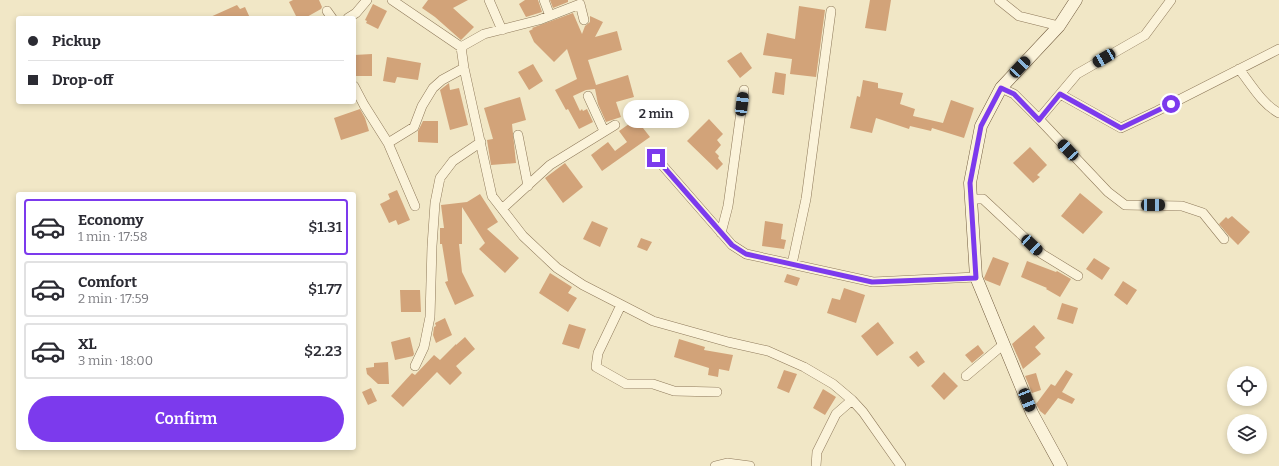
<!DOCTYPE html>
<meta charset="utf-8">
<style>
body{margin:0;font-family:Bitter,serif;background:#f2f2f3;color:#2b2b33;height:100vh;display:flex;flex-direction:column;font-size:15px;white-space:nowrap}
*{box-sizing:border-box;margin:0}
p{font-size:13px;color:#7c7c81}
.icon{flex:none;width:22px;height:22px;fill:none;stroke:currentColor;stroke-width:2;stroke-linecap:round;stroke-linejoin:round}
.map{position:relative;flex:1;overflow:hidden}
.details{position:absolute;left:16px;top:192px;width:340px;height:258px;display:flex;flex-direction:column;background:#fff;border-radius:4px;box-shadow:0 2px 6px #0003}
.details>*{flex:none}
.banner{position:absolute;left:16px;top:16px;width:340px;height:88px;border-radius:4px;box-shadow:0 2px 6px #0003;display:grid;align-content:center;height:88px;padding:0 12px;background:#fff}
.tools{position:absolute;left:1227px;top:366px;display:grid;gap:8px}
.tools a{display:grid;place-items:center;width:40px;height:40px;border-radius:50%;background:#fff;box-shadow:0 2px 6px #0003;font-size:20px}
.end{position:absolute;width:18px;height:18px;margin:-9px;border:5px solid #7c3aed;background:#fff;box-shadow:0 0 0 2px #fff}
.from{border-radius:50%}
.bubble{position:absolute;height:28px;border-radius:14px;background:#fff;box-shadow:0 2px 6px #0003;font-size:13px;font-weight:600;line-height:28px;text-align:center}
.car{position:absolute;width:12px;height:24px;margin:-12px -6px;border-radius:5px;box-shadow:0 0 3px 1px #0007;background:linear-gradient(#222 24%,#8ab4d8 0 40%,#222 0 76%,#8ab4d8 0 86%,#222 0)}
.banner b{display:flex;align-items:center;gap:14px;height:38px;font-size:15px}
.banner b+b{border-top:1px solid #e1e1e2}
.banner i{width:10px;height:10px;background:#2b2b33}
ul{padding:7px 0 0;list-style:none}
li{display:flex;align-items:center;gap:12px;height:56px;margin:0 8px 6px;padding:0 4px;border:2px solid #e1e1e2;border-radius:4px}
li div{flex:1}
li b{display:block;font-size:15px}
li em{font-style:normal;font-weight:600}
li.selected{border-color:#7c3aed}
li>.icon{width:36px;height:36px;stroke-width:1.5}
.cta{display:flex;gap:8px;margin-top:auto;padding:8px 12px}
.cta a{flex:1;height:46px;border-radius:24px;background:#7c3aed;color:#fff;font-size:16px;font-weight:600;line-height:46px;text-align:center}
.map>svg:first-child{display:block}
.building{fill:#d2a379}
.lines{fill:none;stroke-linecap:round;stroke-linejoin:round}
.street-casing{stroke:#8e795a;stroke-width:10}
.secondary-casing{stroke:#705a3d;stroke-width:13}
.street{stroke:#fbf3da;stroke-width:9}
.secondary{stroke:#fbf3da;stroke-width:12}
.route{stroke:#7c3aed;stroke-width:5}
</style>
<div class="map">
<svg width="1279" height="466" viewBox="0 0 1279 466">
<rect width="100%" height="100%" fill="#f1e7c6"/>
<!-- building -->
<path class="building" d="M293,0h26l3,7 -1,2 -16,9h-8l-8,-16z
M428,0h40l-15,8 21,19 -13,13 -26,-23 -13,-9z
M525,0h13l4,12 -16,5 -7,-13z
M550,0h18v2l-15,6z
M870,0h21l-5,31 -21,-3z
M373,4l14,7 -9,18 -12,-6 1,-2 -2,-1z
M237,5l3,4 5,-2 5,11h-42z
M799,6l26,4 -9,67 -26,-3 2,-15 -29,-4 4,-22 28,6z
M573,13l9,21 3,-8 5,-4v-6l13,6 -8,15 22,-6 5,19 -34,10 8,25 32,-10 6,22 -18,5 5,15 -15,5 -8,-18 -3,-15 -9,1 -13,6 7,15 2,-2 1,2 4,-2 6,13 -14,7 -11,-20 -2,1 -11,-20 22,-11 -10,-30 -13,13 -20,-20 -5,-11 4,-2 -1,-1z
M741,52l11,16 -12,10 -13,-17z
M372,54v22h-18v-21z
M387,57l34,6 -3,17 -21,-3 -2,6 -12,-2z
M533,64l10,17 -14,9 -11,-18z
M775,72l11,2 -2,21 -12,-2z
M863,80l15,3v5l25,5 -3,11 15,5 -2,7 30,7 8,-23 23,8 -10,30 -32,-10 -1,3 -21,-5 -1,3 -33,-11 -4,15 -22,-5 7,-32 3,1z
M449,83l1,7 9,-2 9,37 -18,5 -10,-40z
M520,97l6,23 -14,4 4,39 -25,2 -4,-25 6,-1 -9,-31z
M360,109l5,9 4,13 -28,9 -7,-22z
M636,119l14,18 -48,34 -11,-16 17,-13 7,9 12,-9 -8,-11z
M709,119l14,15 -6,6 4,5 -6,7 4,4 -1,2 5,6 -6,6 -30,-29z
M423,121h15v22l-20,-1v-11z
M1030,147l17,18 -10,10 3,2 -7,6 -20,-20z
M565,163l18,24 -20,16 -18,-25z
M397,190l13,30 -12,5 -2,-5 -7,3 -9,-19 10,-5 -2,-5z
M1080,193l23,19 -20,22 -22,-18z
M480,194l18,28 -11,7 32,29 -14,15 -26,-24 6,-6 -23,-36v37h-3l3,28 12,24 -19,9 -10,-23 3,-1 -6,-37h-2v-16h4l-3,-23 26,-3z
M1232,216l18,16 -12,13 -9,-9 -10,-12 7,-7 2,2z
M592,221l16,7 -8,19 -17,-8z
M765,221l18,3 -2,15 5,1 -2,9 -22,-3z
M641,238l11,4 -5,9 -10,-4z
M993,257l16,6 -9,23 -15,-6 -1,-2z
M1094,258l16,10 -8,12 -16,-11z
M1027,261l29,11 1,-1 14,8 -11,18 -14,-8 1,-1 -26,-11z
M550,273l22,14 -4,6 9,5 -9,14 -29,-19z
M787,274l13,4 -3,8 -13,-4z
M1123,281l14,9 -10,15 -13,-10z
M844,288l21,7 -9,28 -29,-10 5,-15 8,2z
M400,290h20l1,22h-20z
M1062,303l16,5 -5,16 -16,-5z
M445,318l7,17 -16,8 -3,-8 1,-8 2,-1 -1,-3z
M878,322l16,21 -17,13 -16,-20z
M569,324l17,5 -7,20 -17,-5z
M1034,325l11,13 -10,9 6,7 -18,15 -11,-25z
M410,337l4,17 -1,2 -18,4 -4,-18z
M465,337l10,12 -19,17 6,7 -12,12 -13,-13 -34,35 -12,-11 21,-23 3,2 19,-20 6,5 16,-16v1z
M679,339l26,8 -1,3 29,5 -4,16 -10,-2 -1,8 -10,-2 1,-7 -35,-11z
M978,345l6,8 -12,10 -7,-8z
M917,351l8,11 -7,5 -9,-10z
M388,362l1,22h-11l-11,-10 -1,-6 8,-1v-4z
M784,370l13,4 -8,19 -12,-5z
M1066,370l7,4 -11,18 13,7 -3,5 -14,-6 -13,17 -5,-4 -4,-7 15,-20 4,2z
M944,372l14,14 -14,14 -13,-14z
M1036,373l5,17 -9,3 -7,-17z
M371,388l6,13 -9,4 -6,-13z
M823,389l13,8 -11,18 -12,-7z"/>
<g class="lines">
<defs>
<path id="street" d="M392,0l69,47 3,21 28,128 31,40 34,32 26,17 70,36 75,21 40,9 36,16 29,17 19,16 11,12 38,54
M489,0l13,30
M544,0l6,16
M999,0l20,16 40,10
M327,11l5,7
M348,18l8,-5 11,-13
M461,47l23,-13 55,-14 41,-16 4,16
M1239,69c12,15 23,35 40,44
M354,86l10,19 24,38 27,63
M1001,88l13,6 25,25 69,73 17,13 57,1 21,7 21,26
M1060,94l61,34 36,-17 122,-62
M588,96l16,35
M1039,119l38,-45 68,-39 26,-35
M518,135l10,51
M388,143l26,-16 8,-21 11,-18 9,-8 22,-12
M656,158l76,87 14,9 127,28 103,-5
M971,199h12l59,55 36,22
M502,209l48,-44 65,-40
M721,233l7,-27 16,-116
M792,264l14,-65 25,-188
M621,305l-23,48 -2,14 30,17h27l21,7 43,1
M415,366l9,-19 6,-30 2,-71 3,-43 5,-25 13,-17 28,-19
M966,376l38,-32
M715,466l12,-3 23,3
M816,466l1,-14 19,-38 16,-14"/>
<path id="secondary" d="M1061,466l-29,-53 -56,-136 -6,-94 11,-57 20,-38 58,-62 17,-26"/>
</defs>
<!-- street casing -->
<use href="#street" class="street-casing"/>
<!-- secondary casing -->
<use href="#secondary" class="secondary-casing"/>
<!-- street -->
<use href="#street" class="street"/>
<!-- secondary -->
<use href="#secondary" class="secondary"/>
</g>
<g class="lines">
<!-- route -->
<path class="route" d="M656,158l76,87 14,9 126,28 104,-4 -6,-95 11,-57 20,-38 13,6 25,26 21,-26 61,34 50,-24"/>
</g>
</svg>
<div class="tools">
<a><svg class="icon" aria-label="locate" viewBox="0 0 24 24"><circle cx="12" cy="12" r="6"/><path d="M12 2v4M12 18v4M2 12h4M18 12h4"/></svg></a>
<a><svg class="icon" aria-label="layers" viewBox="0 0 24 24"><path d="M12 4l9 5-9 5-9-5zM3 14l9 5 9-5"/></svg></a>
</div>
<i class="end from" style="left:1171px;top:104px"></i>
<i class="end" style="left:656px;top:158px"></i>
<div class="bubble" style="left:623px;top:100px;width:66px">2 min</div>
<i class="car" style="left:1104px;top:58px;rotate:240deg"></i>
<i class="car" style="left:1020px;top:67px;rotate:43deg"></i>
<i class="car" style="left:742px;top:104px;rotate:7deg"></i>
<i class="car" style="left:1068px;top:150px;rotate:317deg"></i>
<i class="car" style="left:1153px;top:205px;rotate:90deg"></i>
<i class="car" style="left:1032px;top:245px;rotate:133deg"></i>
<i class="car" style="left:1027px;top:400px;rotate:158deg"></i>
<div class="banner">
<b><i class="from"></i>Pickup</b>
<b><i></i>Drop-off</b>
</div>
<section class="details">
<ul>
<li class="selected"><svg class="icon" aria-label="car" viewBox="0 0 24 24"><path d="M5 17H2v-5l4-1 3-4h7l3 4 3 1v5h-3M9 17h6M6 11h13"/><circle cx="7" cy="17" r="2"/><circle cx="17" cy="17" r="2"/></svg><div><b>Economy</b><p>1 min · 17:58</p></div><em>$1.31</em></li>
<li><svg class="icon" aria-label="car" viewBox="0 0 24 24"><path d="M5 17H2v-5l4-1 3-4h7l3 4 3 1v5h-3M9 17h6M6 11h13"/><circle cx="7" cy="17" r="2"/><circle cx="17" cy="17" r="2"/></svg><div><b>Comfort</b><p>2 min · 17:59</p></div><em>$1.77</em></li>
<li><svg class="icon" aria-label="car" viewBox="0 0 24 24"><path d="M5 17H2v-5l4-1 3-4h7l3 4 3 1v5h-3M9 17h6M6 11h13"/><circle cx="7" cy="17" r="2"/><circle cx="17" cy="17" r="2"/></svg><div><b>XL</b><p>3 min · 18:00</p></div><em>$2.23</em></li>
</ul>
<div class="cta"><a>Confirm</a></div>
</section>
</div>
